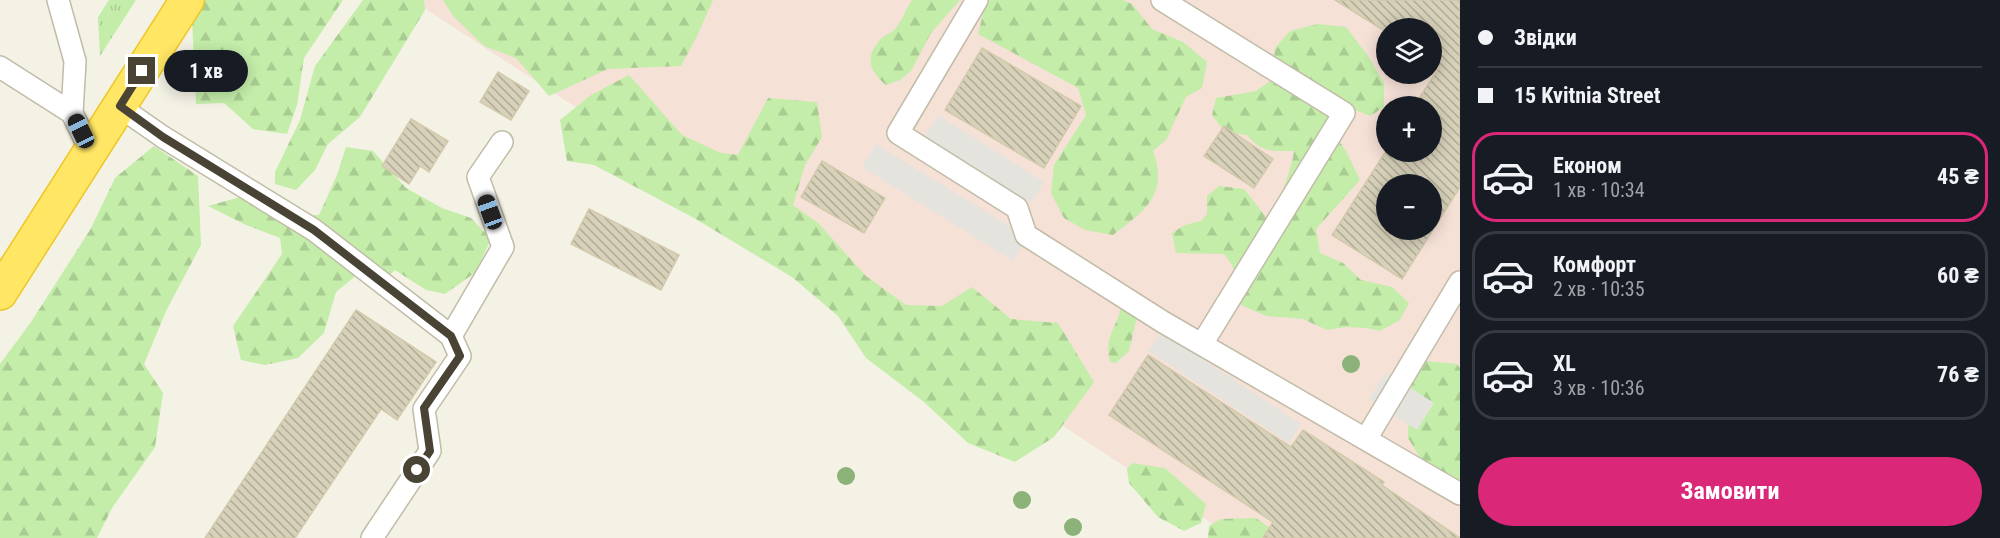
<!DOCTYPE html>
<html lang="uk">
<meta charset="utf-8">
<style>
body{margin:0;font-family:"Roboto Condensed",sans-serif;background:#20242c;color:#f1f3f6;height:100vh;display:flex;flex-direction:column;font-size:22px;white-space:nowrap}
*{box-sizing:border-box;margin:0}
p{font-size:20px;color:#9ea1a6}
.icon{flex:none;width:33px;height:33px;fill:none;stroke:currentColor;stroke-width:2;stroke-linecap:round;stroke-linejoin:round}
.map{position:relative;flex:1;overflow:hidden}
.details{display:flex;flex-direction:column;background:#171b24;width:540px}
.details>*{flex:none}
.hud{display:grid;align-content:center;height:132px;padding:0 18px;background:#171b24}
.controls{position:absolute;left:1376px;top:18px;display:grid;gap:12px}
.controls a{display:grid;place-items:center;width:66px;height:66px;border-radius:50%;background:#171b24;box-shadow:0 3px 15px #0003;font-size:30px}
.end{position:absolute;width:27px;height:27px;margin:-14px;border:8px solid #484334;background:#fff;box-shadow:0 0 0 3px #fff}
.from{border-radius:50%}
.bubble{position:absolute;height:42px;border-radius:21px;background:#171b24;box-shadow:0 3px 15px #0003;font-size:20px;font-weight:700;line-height:42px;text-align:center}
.car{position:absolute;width:18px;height:36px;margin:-18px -9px;border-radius:8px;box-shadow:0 0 4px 2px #0007;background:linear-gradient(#222 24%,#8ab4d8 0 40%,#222 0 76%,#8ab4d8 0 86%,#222 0)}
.hud b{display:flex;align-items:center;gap:21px;height:57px;font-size:22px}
.hud b+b{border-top:2px solid #363941}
.hud i{width:15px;height:15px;background:#f1f3f6}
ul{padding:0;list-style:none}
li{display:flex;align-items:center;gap:18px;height:90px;margin:0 12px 9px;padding:0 6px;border:3px solid #363941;border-radius:24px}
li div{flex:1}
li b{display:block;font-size:22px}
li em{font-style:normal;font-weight:700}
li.selected{border-color:#db2777}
li>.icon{width:54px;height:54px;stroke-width:1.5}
.primary-button{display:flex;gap:12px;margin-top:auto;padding:12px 18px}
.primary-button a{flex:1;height:69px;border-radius:36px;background:#db2777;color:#fff;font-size:24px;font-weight:700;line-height:69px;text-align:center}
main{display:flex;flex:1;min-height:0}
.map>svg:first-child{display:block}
.medical{fill:#f6e1d7;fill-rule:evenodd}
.grass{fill:url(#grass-tufts)}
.forest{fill:url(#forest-firs)}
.parking{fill:#e5e3de}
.building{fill:url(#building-back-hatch);stroke:#d3caac;stroke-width:1.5;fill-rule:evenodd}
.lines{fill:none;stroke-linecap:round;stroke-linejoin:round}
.lane-casing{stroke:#c1bca7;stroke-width:24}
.highway-casing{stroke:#eec625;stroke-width:36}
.lane{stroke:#fff;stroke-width:21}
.highway{stroke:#ffe665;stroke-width:33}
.tree{fill:#8bb379}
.route{stroke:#484334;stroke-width:8}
</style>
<main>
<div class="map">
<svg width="1460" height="538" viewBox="0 0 1460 538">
<defs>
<pattern id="grass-tufts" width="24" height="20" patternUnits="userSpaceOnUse" patternTransform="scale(1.5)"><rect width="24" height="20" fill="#c3eda9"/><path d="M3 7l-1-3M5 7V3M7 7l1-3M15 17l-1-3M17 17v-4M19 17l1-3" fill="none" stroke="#a9cc92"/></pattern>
<pattern id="forest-firs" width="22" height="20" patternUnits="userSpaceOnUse" patternTransform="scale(1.5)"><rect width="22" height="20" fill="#c3eda9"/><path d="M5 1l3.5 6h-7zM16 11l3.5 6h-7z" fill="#a9cc92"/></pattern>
<pattern id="building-back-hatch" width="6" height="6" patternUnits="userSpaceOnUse" patternTransform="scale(1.5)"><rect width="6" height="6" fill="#d7d1b9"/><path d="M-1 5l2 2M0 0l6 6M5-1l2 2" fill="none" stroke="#b0ab97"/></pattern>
</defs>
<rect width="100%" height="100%" fill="#f4f2e5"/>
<!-- medical -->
<path class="medical" d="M412,0h1048v538h-226zM1386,28h45v46h-45zM1386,106h45v46h-45zM1386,184h45v46h-45z"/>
<!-- grass -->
<path class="grass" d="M109,0h27l-36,56 -2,-39z"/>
<!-- forest -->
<path class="forest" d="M205,0h138l-39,58 -7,47 -10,29 -34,-5 -29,-26 -28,1 -4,-86z
M363,0h61l1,10 -65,107 -32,27 -13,26 -19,20 -21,-6v-12l25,-52 15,-54z
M443,0h270l-16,36 -16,30 -73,3 -59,27 -33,-38 -32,-12 -31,-30z
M912,0h48l-29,33 -20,38 -11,9 -14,5c-18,-15 -22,-30 -3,-48 4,-3 9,-4 12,-8 7,-8 11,-20 17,-29z
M990,0h133l9,4 20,25 31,13 24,20 -5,26 -16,9 -20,43 -13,11c16,44 -8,59 -40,84l-28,-5 -21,-12 -13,-25 3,-28 32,-50 -8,-27 -100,-54 7,-28z
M1318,24l28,3 22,29 16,27v24l-14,9 -30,-12 -10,24 16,23 14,29 -44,49 4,24 23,10 18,17 31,7 17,16 -9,17 -20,11 -14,-3 -20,-1 -19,3 -24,-11 -37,-3 -25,-11c-3,-20 -3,-35 -17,-51l-48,-1 -4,-20 13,-8 16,-4 6,-7v-18l12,-10 25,3 22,28c14,-16 25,-45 28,-66 -22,0 -32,2 -47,-16l-22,-3 -13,-17 4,-17 40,-7 16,-11 3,-32 15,-17z
M629,75l53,60 39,18 17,2 30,-57 49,4 5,35 -17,28 -12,40 25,18 48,53 40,29 36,1 30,-19 39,32 47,4 36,59 -40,55 -39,25 -47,-19 -44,-41 -58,-44 -28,-42 -46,-39 -98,-59 -100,-53 -27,-4 -7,-41 31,-25z
M154,146l44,30 3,69 -34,64 -23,55 19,29 -8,54 -43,61 -15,30h-97v-174l31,-42 59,-92 25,-52z
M346,147l27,4 33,37 36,20 29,10 20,21 -15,33 -31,22 -19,-4 -31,-20 -16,15 -21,-11 -22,18 -12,41 -26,25 -33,7 -24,-5 -8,-34 49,-72 -2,-16 -34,-13 -38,-19 36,-10 49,20 26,-1 18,-40z
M1120,299l17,18 -8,34 -13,12 -6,-1c-8,-30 14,-39 10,-63z
M1426,361l31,3 3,4v114l-32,-12 -20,-32 2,-63z
M1132,463l33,5 41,36 -5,19 -17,8 -26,-14 -29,-34 -2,-14z
M1256,518l18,13 3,7h-69l1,-12 12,-7z"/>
<!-- parking -->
<path class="parking" d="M938,115l106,67 -13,21 -106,-66z
M876,144l151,93 -14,24 -151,-94z
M1161,332l140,92 -12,19 -141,-92z
M1386,372l48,31 -17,27 -48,-31z"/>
<!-- building -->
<path class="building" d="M1335,0h125v187l-58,92 -70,-44 54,-84 45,1v-46h-17l26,-40 -9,-6v-32h-45v4zM1386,184h45v46h-45z
M982,48l99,58 -37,62 -99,-58z
M498,72l31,19 -18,29 -31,-18z
M411,119l37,22 -19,31 -9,-6 -11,18 -27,-18z
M1224,126l49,33 -19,29 -50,-32z
M822,161l63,37 -21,35 -63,-36z
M589,209l90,46 -18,35 -90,-46z
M356,310l80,52 -39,58 -16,-11 -86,129h-90z
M1148,355l143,92 12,-17 81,52 -2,3 78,53h-197l10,-16 -164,-107z"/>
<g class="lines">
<defs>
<path id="lane" d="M58,0l17,61 -3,52 18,37
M977,0l-79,133 119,75 9,27 137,87 297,172
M1162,0l182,113 -142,231
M0,67l72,46
M120,107l43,30 151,93 137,106 9,20 -36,53 6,42 -58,87
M451,336l52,-89 -25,-70 24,-35
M1366,439l94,-157"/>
<path id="highway" d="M0,293l187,-293"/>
</defs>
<!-- lane casing -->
<use href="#lane" class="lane-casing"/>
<!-- highway casing -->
<use href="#highway" class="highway-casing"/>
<!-- lane -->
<use href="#lane" class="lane"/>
<!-- highway -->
<use href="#highway" class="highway"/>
</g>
<!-- trees -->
<g class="tree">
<circle cx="1351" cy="364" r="9"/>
<circle cx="846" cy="476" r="9"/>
<circle cx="1022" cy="500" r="9"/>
<circle cx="1073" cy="527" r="9"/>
</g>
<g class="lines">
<!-- route -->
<path class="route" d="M142,71l-22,35 43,31 151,93 137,106 9,20 -36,52 6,43 -13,19"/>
</g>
</svg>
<div class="controls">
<a><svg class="icon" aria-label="layers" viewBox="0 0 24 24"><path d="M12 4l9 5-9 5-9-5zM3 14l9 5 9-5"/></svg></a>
<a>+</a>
<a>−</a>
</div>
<i class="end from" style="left:417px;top:470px"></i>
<i class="end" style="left:142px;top:71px"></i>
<div class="bubble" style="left:164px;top:50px;width:84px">1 хв</div>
<i class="car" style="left:81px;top:131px;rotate:334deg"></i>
<i class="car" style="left:490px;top:212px;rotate:340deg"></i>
</div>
<section class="details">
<div class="hud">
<b><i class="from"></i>Звідки</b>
<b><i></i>15 Kvitnia Street</b>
</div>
<ul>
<li class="selected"><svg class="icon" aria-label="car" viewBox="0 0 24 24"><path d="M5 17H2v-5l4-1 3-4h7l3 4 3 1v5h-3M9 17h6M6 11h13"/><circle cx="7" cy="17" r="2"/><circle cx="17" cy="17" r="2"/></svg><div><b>Економ</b><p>1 хв · 10:34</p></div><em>45 ₴</em></li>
<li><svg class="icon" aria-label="car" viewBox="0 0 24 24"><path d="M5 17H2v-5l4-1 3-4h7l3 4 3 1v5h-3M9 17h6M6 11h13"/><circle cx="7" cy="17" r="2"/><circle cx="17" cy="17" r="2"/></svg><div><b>Комфорт</b><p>2 хв · 10:35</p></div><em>60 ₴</em></li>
<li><svg class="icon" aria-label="car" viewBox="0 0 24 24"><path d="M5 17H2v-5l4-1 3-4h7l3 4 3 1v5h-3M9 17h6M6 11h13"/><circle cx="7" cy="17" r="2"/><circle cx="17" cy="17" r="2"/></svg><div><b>XL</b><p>3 хв · 10:36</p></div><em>76 ₴</em></li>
</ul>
<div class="primary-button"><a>Замовити</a></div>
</section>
</main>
